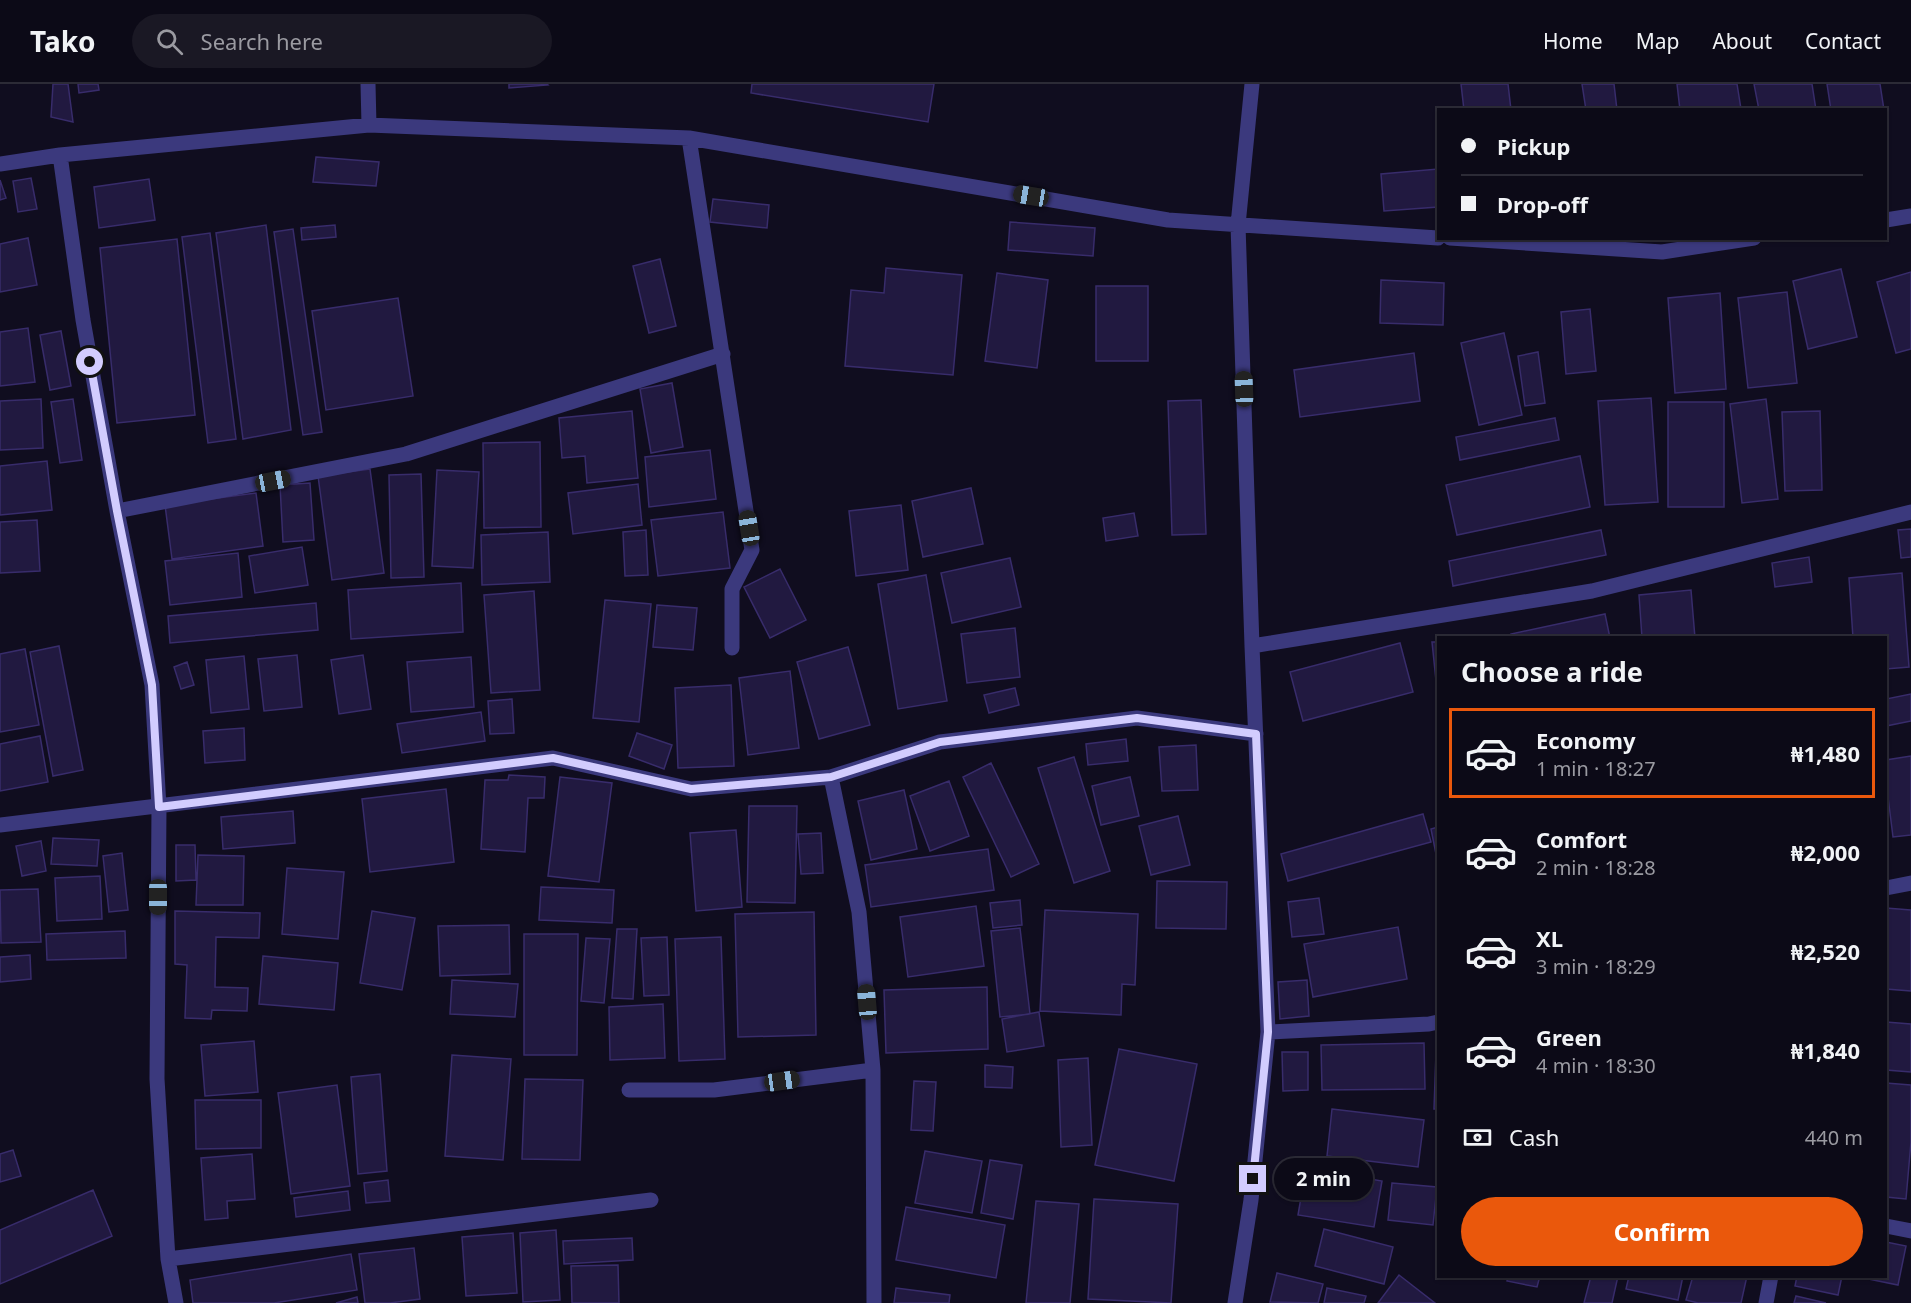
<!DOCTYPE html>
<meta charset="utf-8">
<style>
body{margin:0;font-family:"Noto Sans",sans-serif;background:#1a1824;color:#f1f3f6;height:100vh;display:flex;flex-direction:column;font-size:22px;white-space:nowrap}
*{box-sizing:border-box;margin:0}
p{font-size:20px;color:#9a9aa1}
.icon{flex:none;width:33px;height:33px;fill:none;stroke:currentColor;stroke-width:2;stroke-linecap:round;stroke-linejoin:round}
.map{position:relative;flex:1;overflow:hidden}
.details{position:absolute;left:1437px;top:552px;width:450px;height:642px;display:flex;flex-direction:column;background:#0c0a17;border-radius:0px;box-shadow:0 2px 4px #0004,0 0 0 2px #2c2b36}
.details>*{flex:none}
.hud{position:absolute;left:1437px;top:24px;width:450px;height:132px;border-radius:0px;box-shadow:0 2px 4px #0004,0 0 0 2px #2c2b36;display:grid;align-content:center;height:132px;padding:0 24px;background:#0c0a17}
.end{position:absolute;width:27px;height:27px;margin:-14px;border:8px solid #d2ccfe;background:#111;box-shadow:0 0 0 3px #111}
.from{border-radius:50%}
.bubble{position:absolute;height:42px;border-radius:21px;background:#0c0a17;box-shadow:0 2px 4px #0004,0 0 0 2px #2c2b36;font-size:20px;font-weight:700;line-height:42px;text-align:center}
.car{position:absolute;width:18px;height:36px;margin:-18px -9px;border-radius:8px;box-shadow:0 0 4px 2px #0007;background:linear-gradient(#222 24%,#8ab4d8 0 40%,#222 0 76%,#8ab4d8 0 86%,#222 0)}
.hud b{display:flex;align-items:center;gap:21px;height:57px;font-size:22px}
.hud b+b{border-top:2px solid #2c2b36}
.hud i{width:15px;height:15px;background:#f1f3f6}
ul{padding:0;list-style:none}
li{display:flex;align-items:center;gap:18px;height:90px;margin:0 12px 9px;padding:0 12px;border:3px solid transparent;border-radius:0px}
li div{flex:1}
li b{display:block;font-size:22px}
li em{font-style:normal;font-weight:700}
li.active{border-color:#ea580c}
li>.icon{width:54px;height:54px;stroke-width:1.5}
h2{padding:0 24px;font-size:27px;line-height:72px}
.pay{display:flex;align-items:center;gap:15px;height:66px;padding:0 24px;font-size:22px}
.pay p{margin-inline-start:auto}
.primary-button{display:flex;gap:12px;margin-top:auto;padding:12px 24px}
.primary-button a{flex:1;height:69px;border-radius:36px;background:#ea580c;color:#fff;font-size:24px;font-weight:700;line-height:69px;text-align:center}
header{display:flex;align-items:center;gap:36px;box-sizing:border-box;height:84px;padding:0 30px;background:#0c0a17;border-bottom:2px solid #2c2b36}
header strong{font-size:28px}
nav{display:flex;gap:33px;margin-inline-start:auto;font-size:21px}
.search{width:420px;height:54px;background:#1a1824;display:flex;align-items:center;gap:15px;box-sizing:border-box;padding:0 21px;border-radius:33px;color:#9a9aa1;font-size:22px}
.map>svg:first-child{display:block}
.building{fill:#211940;stroke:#382c6b;stroke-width:1.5}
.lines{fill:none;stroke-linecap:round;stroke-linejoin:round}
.minor{stroke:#3b397d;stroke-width:15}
.route{stroke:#d2ccfe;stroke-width:8}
</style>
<header>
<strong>Tako</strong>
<div class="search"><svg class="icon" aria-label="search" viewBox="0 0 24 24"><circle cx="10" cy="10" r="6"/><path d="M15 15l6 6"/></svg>Search here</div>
<nav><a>Home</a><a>Map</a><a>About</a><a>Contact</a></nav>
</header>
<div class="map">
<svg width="1911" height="1219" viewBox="0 0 1911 1219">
<rect width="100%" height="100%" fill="#100d1f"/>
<!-- building -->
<path class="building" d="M53,0h15l5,38 -22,-5z
M78,0h20l1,6 -20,3z
M509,0h38l1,1 -39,3z
M752,0h182l-6,38 -177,-29z
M1461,0h47l3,26h-47z
M1582,0h32l3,26h-31z
M1677,0h60l4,25 -61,1z
M1754,0h58l4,26h-57z
M1827,0h53l4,26h-53z
M316,73l63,5 -3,24 -63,-4z
M1438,85v38l-54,4 -3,-37z
M31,94l6,31 -19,3 -5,-31z
M149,95l6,41 -56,8 -5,-41z
M0,96l6,18 -6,2z
M713,115l56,6 -2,23 -57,-6z
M1010,138l85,6 -2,28 -85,-6z
M266,141l25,205 -48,9 -27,-206z
M335,141l1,12 -34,3 -1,-12z
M293,145l29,203 -19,3 -29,-203z
M210,149l26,206 -28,4 -26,-206z
M28,154l9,47 -37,7v-48z
M177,155l18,176 -78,8 -17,-175z
M660,175l16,67 -27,7 -16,-67z
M886,184l76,7 -9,100 -108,-9 6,-76 33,3z
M1841,185l16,68 -49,12 -15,-68z
M1911,188v77l-15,4 -19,-71z
M997,189l51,7 -11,88 -52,-7z
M1381,196l63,3 -1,42 -63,-2z
M1096,202h52v75h-52z
M1787,208l10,91 -49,5 -10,-90z
M1720,209l6,96 -51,4 -7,-95z
M398,214l15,98 -87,14 -14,-99z
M1590,225l6,62 -30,3 -5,-62z
M28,244l7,54 -35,4v-54z
M61,247l10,55 -21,4 -10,-55z
M1504,249l18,82 -43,10 -18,-82z
M1538,268l7,51 -20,3 -7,-50z
M1414,269l6,48 -120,16 -6,-47z
M672,299l11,64 -32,6 -11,-64z
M1651,314l7,104 -53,3 -7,-104z
M41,315l2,49 -43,2v-49z
M73,315l9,61 -22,3 -9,-61z
M1766,315l12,100 -36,4 -12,-99z
M1201,316l5,134 -34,1 -4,-134z
M1668,318h56v105h-56z
M632,327l6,67 -51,5 -2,-27 -23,2 -3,-40z
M1820,327l2,79 -37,1 -3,-79z
M1555,334l4,22 -99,20 -4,-23z
M540,358l1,85 -57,1 -1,-85z
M710,366l6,49 -67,8 -4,-50z
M1580,372l10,51 -133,28 -11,-50z
M47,377l5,49 -52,5v-49z
M370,385l14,104 -52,7 -14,-104z
M437,386l42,2 -6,96 -41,-2z
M421,390l3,103 -33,1 -2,-103z
M310,399l4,57 -31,2 -3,-57z
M638,400l4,41 -69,9 -5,-41z
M971,404l12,56 -60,13 -11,-56z
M256,409l7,53 -91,13 -7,-54z
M901,421l7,65 -52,6 -7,-65z
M723,428l7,56 -72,8 -7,-56z
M1134,429l4,23 -32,5 -3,-23z
M37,436l3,51 -40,2v-51z
M1911,445v28l-10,1 -3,-28z
M646,446l2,45 -23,1 -2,-44z
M1601,446l5,25 -153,31 -4,-25z
M548,448l2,50 -68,3 -1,-50z
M302,463l6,38 -53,8 -6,-37z
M238,469l4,44 -72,8 -5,-44z
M1809,473l3,25 -37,5 -3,-24z
M1010,474l11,49 -69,16 -11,-50z
M780,485l26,51 -36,18 -26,-51z
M1902,489l7,94 -23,2v-31h-33l-4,-60z
M926,491l21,126 -49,8 -20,-125z
M461,499l2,49 -112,7 -3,-49z
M1691,506l4,48h-53l-3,-43z
M534,507l6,99 -49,3 -7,-98z
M605,516l46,4 -12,118 -46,-4z
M316,519l2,27 -148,13 -2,-27z
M657,521l40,3 -4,42 -40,-3z
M1605,530l5,24h-98l-1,-4z
M1015,544l5,49 -53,6 -6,-49z
M1432,558h6v58z
M1400,559l13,49 -110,29 -13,-49z
M59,562l24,124 -30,6 -23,-124z
M848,563l22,78 -51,14 -22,-77z
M25,565l14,76 -39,7v-78z
M297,571l5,52 -38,4 -6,-52z
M363,571l8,54 -32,5 -8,-54z
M244,572l5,53 -38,4 -5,-53z
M471,573l3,50 -63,5 -4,-50z
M187,578l7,23 -13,4 -7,-22z
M790,587l9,77 -51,7 -9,-77z
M731,601l3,81 -56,2 -3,-80z
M1015,604l4,17 -30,8 -5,-18z
M1911,610v27l-25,5v-27z
M512,615l2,34 -24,1 -2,-33z
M481,628l4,29 -83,12 -5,-29z
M244,644l1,32 -40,3 -2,-32z
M637,649l35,12 -8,24 -35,-13z
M40,652l8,46 -48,9v-47z
M1126,655l2,22 -40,4 -2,-21z
M1196,661l2,45 -36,1 -3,-44z
M1911,672v79l-18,2 -7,-56v-21z
M1074,673l36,114 -36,12 -36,-115z
M991,679l48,101 -28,13 -48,-100z
M509,691l36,2 -1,21h-16l-3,54 -44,-3 4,-69h23z
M560,693l52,6 -13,99 -51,-6z
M1130,693l9,39 -38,9 -9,-39z
M949,697l20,55 -39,15 -20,-55z
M446,705l8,73 -84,10 -8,-73z
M904,706l13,59 -46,11 -13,-59z
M749,722h48l-2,97 -48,-1z
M293,727l2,32 -72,6 -2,-32z
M1423,730l8,28 -143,39 -7,-27z
M1178,732l12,49 -39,10 -12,-49z
M1438,743v37l-7,-35z
M736,746l6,77 -46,4 -6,-78z
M821,749l2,40 -22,1 -3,-40z
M53,754l46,2 -2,26 -46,-2z
M41,757l5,30 -24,5 -6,-30z
M176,761h19l1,35 -20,1z
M988,765l6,41 -123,17 -6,-42z
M122,769l6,57 -19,2 -6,-56z
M198,771l46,1 -1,49h-47z
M287,784l57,4 -6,67 -56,-5z
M100,792l2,43 -45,2 -2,-43z
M1157,797l70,1 -1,47 -70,-1z
M541,803l73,3 -2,33 -73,-3z
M38,805l3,53 -40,1 -1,-53z
M1319,814l5,36 -32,3 -4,-35z
M1020,816l2,25 -29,3 -3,-25z
M976,822l8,60 -76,11 -8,-60z
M1886,824l25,2v81l-25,-2z
M1045,826l93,4 -3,71 -13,-1 -1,31 -81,-4z
M175,827l85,2 -1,25 -43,-1 -1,50 33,1 -1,23 -35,-1 -1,9 -26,-1 2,-53 -12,-1z
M372,827l43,7 -13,72 -42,-7z
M814,828l2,123 -78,2 -3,-123z
M509,841l1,49 -70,2 -2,-50z
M1398,843l9,52 -94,18 -9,-53z
M1020,844l10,86 -30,3 -9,-86z
M617,845h20l-4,70 -21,-1z
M125,847l1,27 -79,2 -1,-26z
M524,850h54l-1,121h-53z
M667,853l2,58 -25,1 -3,-58z
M721,853l4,122 -46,2 -4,-122z
M586,854l24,1 -6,64 -23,-2z
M30,871l1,24 -31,3v-25z
M263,872l75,7 -4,47 -75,-6z
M452,896l66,4 -3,33 -65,-3z
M1307,896l2,36 -29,3 -2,-37z
M987,903l1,62 -102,4 -2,-63z
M663,920l2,54 -55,2 -1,-53z
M1039,928l5,34 -37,6 -5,-33z
M1886,938l25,2v48l-25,-2z
M1437,940h1v85h-4z
M254,957l4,51 -53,4 -4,-51z
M1424,959l1,46 -103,1 -1,-45z
M1119,965l78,15 -23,117 -79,-16z
M1282,968h26v38l-25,1z
M452,971l59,4 -8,101 -58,-4z
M1088,974l4,87 -31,2 -3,-87z
M985,981l28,2 -1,21 -27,-1z
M380,990l7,97 -29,3 -7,-97z
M525,995l58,1 -3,80 -58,-1z
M914,997l22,1 -3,49 -22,-1z
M1886,999l25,2v57l-5,57 -20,-2z
M337,1001l13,101 -59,8 -13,-101z
M195,1016h66v48l-65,1z
M1332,1025l92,11 -6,47 -91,-11z
M13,1066l8,26 -21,6v-28z
M925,1067l57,10 -10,52 -57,-10z
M252,1070l3,45 -28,2 1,17 -23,2 -4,-62z
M990,1076l32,5 -9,54 -32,-6z
M1306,1084l76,13 -8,46 -76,-12z
M388,1096l2,21 -24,2 -2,-20z
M1392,1099l45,4 -4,38 -45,-5z
M93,1106l19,46 -112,48v-54z
M348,1107l2,19 -54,7 -2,-19z
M1094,1115l84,5 -7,99 -83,-4z
M1036,1117l43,3 -9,99h-44z
M906,1123l99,18 -9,53 -100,-18z
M1324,1145l69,18 -9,37 -69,-18z
M556,1146l4,70 -37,2 -3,-69z
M513,1149l4,60 -51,3 -4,-59z
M632,1154l1,22 -69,4 -1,-23z
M1886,1158l20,4 -8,39 -44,-9h32z
M414,1164l6,51 -30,4h-25l-6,-49z
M351,1170l6,36 -83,13h-81l-3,-23z
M618,1181l1,38h-47l-1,-37z
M1277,1189l46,11 -5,19 -48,-1z
M1399,1191l36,28h-57z
M1508,1192h32l-3,11 -30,-6z
M1591,1192h27l-6,27h-28z
M1629,1192h54l-5,24 -52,-11z
M1693,1192h54l-6,27h-43l-12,-3z
M1797,1192h45l-4,19 -43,-9z
M896,1204l54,7 -1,8h-55z
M1327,1204l39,8 -2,7h-40z
M1796,1212l30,7h-32z
M357,1213l1,6h-22z"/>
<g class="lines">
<!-- minor -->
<path class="minor" d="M368,0l1,41
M689,54l63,412 -20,39v59
M60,71l23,165 34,191 35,174 7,122 -2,272 11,180 8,44
M0,80l60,-9 309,-30 320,13 479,82 270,18
M1886,136l25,-4
M1450,154l212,14 92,-14
M117,427l289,-57 317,-100
M1252,562l340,-55 319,-79
M831,693l28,135 14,158 1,233
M0,741l553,-67 138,31 140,-12 109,-35 197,-24 119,16
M1886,804l25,-5
M1268,948l161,-8 9,-2
M629,1006h85l159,-20
M1886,1142l25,5
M168,1175l483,-59
M1235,1219l16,-103 17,-168 -16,-386 -14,-421 14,-141
M1766,1219l5,-27"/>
</g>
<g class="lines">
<!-- route -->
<path class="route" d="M90,278l27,149 35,174 7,122 394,-49 138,31 140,-12 109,-35 197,-24 119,16 12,298 -15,147"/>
</g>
</svg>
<i class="end from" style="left:90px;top:278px"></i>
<i class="end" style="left:1253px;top:1095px"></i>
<div class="bubble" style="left:1274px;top:1074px;width:99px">2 min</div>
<i class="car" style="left:1031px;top:112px;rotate:280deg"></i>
<i class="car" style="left:1244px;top:305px;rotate:358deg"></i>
<i class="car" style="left:273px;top:397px;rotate:79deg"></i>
<i class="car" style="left:749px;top:444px;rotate:351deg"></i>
<i class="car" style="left:158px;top:813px;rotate:180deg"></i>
<i class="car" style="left:867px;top:918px;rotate:355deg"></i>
<i class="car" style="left:782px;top:997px;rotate:82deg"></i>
<div class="hud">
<b><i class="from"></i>Pickup</b>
<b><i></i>Drop-off</b>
</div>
<section class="details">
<h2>Choose a ride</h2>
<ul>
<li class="active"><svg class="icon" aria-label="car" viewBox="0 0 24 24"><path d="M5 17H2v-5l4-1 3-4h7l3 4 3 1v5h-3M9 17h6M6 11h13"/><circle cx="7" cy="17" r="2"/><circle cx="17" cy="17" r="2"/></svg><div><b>Economy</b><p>1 min · 18:27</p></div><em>₦1,480</em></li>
<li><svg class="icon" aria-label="car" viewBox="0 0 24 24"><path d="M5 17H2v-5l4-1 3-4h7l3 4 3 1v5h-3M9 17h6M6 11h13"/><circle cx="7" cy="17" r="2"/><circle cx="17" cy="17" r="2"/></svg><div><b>Comfort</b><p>2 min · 18:28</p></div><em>₦2,000</em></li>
<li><svg class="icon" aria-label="car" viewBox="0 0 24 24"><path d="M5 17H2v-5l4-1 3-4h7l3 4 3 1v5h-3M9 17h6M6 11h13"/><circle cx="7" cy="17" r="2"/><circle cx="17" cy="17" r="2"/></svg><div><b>XL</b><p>3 min · 18:29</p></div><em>₦2,520</em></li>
<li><svg class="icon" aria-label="car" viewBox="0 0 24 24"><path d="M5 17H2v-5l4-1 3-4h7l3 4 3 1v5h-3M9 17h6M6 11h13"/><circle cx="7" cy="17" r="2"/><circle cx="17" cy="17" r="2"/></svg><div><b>Green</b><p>4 min · 18:30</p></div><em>₦1,840</em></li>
</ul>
<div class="pay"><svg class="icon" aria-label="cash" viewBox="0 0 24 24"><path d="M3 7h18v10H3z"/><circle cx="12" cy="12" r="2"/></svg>Cash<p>440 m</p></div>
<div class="primary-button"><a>Confirm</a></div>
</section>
</div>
